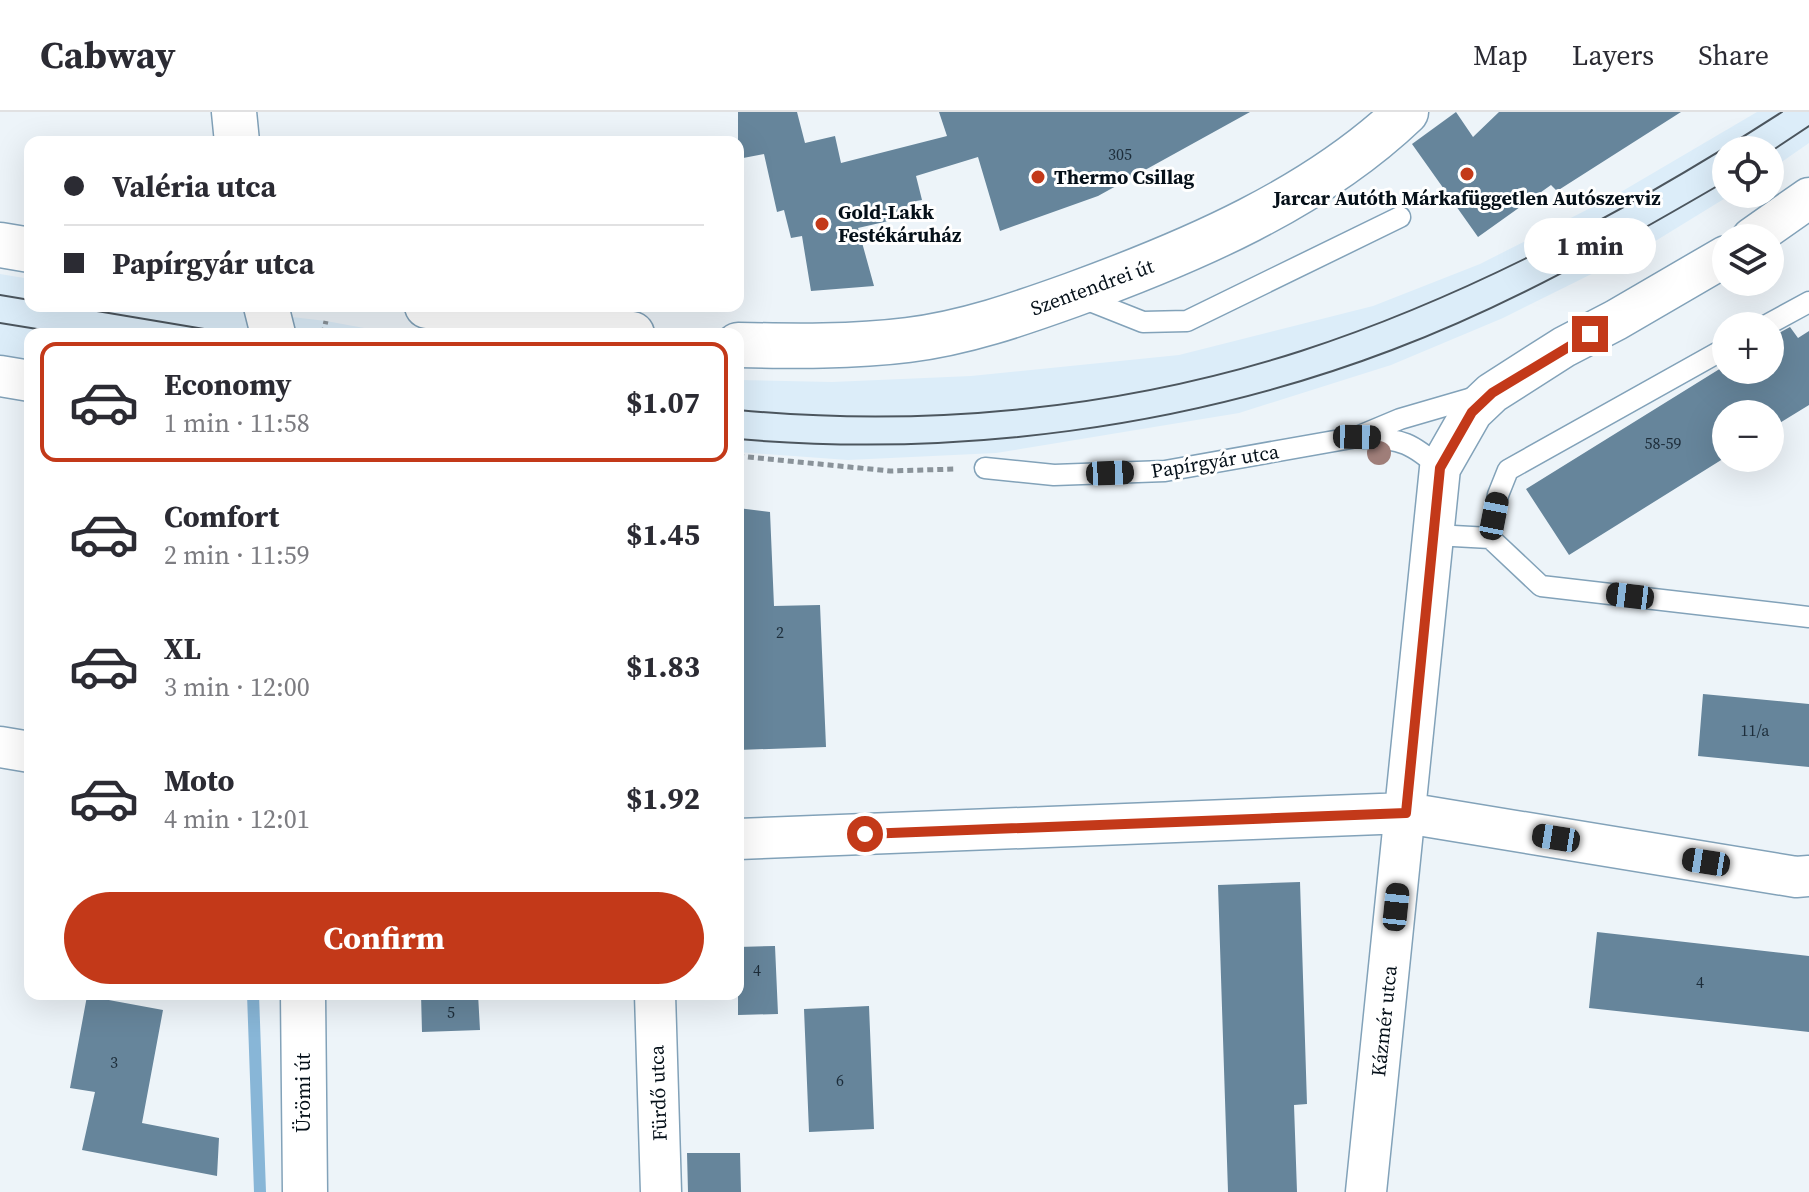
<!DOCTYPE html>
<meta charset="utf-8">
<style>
body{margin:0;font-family:"Source Serif 4",serif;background:#f7f7f7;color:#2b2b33;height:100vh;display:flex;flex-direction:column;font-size:30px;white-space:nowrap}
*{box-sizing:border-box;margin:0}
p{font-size:26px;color:#7c7c81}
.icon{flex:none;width:44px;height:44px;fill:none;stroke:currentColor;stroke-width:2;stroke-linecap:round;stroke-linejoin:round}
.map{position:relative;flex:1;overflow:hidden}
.panel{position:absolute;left:24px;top:216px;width:720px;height:672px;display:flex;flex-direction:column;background:#fff;border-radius:16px;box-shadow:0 8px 32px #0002}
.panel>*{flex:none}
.top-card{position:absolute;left:24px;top:24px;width:720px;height:176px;border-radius:16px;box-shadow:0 8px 32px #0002;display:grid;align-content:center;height:176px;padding:0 40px;background:#fff}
.fabs{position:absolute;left:1712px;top:24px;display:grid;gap:16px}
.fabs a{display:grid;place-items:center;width:72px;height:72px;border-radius:50%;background:#fff;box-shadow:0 8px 32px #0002;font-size:40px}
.end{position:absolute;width:36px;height:36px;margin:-18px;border:10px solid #c33919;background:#fff;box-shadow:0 0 0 4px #fff}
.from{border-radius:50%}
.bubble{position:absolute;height:56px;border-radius:28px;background:#fff;box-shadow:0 8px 32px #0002;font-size:26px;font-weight:700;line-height:56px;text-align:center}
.car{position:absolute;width:24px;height:48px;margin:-24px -12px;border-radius:10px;box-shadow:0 0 6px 2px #0007;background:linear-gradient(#222 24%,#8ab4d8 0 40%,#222 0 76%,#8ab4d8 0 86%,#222 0)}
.top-card b{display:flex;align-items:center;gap:28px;height:76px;font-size:30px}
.top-card b+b{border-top:2px solid #e1e1e2}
.top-card i{width:20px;height:20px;background:#2b2b33}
ul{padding:14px 0 0;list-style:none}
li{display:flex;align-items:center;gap:24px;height:120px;margin:0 16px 12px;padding:0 24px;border:4px solid transparent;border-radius:16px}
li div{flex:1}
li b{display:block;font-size:30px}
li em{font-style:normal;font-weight:700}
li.current{border-color:#c33919}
li>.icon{width:72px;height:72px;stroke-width:1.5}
.cta{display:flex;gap:16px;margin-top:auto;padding:16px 40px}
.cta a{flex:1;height:92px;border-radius:48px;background:#c33919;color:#fff;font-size:32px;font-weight:700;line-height:92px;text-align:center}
header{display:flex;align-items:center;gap:48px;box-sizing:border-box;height:112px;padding:0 40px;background:#fff;border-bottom:2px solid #e1e1e2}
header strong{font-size:38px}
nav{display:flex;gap:44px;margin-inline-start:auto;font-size:28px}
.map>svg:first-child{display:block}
.built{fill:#dcedf9}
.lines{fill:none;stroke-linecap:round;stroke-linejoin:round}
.stream{stroke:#88b6d7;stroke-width:12}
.building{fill:#66859b}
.service-casing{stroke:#82a2b9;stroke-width:23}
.minor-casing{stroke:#82a2b9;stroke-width:43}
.tertiary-casing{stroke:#82a2b9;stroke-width:47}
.secondary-casing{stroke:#82a2b9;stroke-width:47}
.path{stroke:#8a939a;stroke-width:5;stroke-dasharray:6 4;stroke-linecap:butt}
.service{stroke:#fff;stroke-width:20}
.minor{stroke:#fff;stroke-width:40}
.tertiary{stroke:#fff;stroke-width:44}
.secondary{stroke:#fff;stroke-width:44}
.tram{stroke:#4c565e;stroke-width:2}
.tree{fill:#9f7e79}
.route{stroke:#c33919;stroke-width:10}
.poi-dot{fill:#c33919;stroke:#fff;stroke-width:3}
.labels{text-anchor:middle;stroke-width:6;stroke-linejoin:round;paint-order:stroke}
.number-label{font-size:16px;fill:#1d2d3a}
.poi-label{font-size:20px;font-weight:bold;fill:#051019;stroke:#fff;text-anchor:start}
.street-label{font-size:20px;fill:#051019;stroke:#fff}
</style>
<header>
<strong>Cabway</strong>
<nav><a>Map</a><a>Layers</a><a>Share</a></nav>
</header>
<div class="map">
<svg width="1809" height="1080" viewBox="0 0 1809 1080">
<rect width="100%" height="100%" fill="#edf4f9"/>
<!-- built -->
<path class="built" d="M1757,0h52v31l-39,27v-20h-44v44h6l-88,54 -141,70 -112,47 -152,48 -243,40 -148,7 -110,-8v-72l94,2 139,-6 208,-21 194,-49 107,-42 134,-68z
M0,162l30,5v27h169l127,15 71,13h-367v31l-30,-6z"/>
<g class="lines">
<!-- stream -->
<path class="stream" d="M253,882l7,198"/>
</g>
<!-- building -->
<path class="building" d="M738,0h59l8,31 30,-7 6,27 106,-27 -8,-24h311l-152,84 -98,35 -22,-74 -62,19 6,24 -6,1 3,13 -61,14 16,58 -63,5 -9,-55 -11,2 -7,-28 -7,2 -13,-58 -26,5z
M1456,0l17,25 26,-25h182l-124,79 -6,-6 -73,52 -66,-93z
M1790,215l8,11 11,-7v74l-39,24v-15h-44v43l-157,98 -43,-66 200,-124v5h44v-32z
M738,396l32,4 4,94 46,-1 6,142 -88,3z
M1703,582l106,10v63l-111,-11z
M1300,770l7,222 -13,1 3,87h-69l-10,-307z
M1597,820l212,24v76l-220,-24z
M775,834l3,68 -40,1v-68z
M421,882h57l2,36 -58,2z
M87,884l76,14 -21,113 77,15 -2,38 -135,-26 13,-58 -25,-4z
M869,894l5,123 -65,3 -5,-123z
M687,1041h53l1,39h-53z"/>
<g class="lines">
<defs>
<path id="service" d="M1080,185l63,25 44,-1 213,-104
M1765,214l44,-24
M1365,326c36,0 48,6 75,30
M985,356l69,7 111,-4 192,-34 43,-18 79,-23
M1435,423l55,3 51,48 268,31
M1490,426l8,-43 10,-25 218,-122"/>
<path id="minor" d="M1752,126l57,-40
M0,264l30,5
M0,635l30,5
M738,727l668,-26 390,64 13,-1
M655,882l6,198
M1366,1080l74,-724 32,-56 20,-19 72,-46 52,-27 110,-64"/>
<path id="tertiary" d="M234,0l3,30
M266,194l7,28
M303,882l2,198"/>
<path id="secondary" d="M0,133l30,5
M427,194l205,28
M738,233c56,1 114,2 170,-5 57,-7 111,-26 164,-45 118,-43 243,-96 334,-183"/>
</defs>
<!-- service casing -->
<use href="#service" class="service-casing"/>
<!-- minor casing -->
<use href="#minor" class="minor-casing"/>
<!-- tertiary casing -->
<use href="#tertiary" class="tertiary-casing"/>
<!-- secondary casing -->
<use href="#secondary" class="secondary-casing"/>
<!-- path -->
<path class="path" d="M323,222l3,-13
M738,344l152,15 66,-2"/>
<!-- service -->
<use href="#service" class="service"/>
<!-- minor -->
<use href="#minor" class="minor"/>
<!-- tertiary -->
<use href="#tertiary" class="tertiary"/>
<!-- secondary -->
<use href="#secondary" class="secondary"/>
<!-- tram -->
<path class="tram" d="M1770,40l39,-26
M0,183l30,5
M67,194l167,28
M0,211l68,11
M738,298c188,18 383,-1 563,-59 169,-55 332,-143 481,-239
M738,327c218,19 449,-11 654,-89 117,-44 226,-106 334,-169"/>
</g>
<!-- trees -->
<circle class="tree" cx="1379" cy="341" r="12"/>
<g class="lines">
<!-- route -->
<path class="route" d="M865,722l541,-21 34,-345 32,-56 20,-19 98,-59"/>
</g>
<!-- markers -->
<g class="poi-dot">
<circle cx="1467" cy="62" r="8"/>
<circle cx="1038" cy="65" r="8"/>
<circle cx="822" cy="112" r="8"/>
</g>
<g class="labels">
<!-- number labels -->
<g class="number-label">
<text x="1120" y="48">305</text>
<text x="1663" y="337">58-59</text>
<text x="780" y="526">2</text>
<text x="1755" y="624">11/a</text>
<text x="757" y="864">4</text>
<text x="1700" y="876">4</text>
<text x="451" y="906">5</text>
<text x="114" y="956">3</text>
<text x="840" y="974">6</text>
</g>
<!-- poi labels -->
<g class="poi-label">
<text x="1054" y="72">Thermo Csillag</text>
<text x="1467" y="93" text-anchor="middle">Jarcar Autóth Márkafüggetlen Autószerviz</text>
<text x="838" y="107">Gold-Lakk<tspan x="838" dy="23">Festékáruház</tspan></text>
</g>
<!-- street labels -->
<g class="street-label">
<text transform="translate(1092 175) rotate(-20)" y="7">Szentendrei út</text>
<text transform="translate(1215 349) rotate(-9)" y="7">Papírgyár utca</text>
<text transform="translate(1384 909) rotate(-84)" y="7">Kázmér utca</text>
<text transform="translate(303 981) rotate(-90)" y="7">Ürömi út</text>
<text transform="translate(658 981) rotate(-92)" y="7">Fürdő utca</text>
</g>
</g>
</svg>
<div class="fabs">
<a><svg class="icon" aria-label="locate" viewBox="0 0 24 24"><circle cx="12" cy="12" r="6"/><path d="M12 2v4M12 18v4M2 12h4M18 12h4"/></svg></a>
<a><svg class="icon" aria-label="layers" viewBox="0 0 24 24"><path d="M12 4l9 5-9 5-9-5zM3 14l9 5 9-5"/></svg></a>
<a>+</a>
<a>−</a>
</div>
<i class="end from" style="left:865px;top:722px"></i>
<i class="end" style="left:1590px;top:222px"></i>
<div class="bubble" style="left:1524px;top:106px;width:132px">1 min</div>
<i class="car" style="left:1357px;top:325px;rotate:91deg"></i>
<i class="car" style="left:1110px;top:361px;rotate:88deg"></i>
<i class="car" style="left:1494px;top:404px;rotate:11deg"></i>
<i class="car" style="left:1630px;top:484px;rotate:277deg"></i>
<i class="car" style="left:1556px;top:726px;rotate:279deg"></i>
<i class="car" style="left:1706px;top:750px;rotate:279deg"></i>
<i class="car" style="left:1396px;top:795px;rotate:6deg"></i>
<div class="top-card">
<b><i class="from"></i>Valéria utca</b>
<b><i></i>Papírgyár utca</b>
</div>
<section class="panel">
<ul>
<li class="current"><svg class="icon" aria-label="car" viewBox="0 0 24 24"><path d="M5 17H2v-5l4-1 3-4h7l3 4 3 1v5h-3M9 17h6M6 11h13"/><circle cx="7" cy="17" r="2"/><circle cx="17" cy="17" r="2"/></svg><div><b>Economy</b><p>1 min · 11:58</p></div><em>$1.07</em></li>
<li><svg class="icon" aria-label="car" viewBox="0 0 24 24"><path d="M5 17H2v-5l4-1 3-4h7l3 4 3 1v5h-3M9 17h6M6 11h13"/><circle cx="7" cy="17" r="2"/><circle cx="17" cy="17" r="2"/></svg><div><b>Comfort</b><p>2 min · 11:59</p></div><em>$1.45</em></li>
<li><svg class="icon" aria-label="car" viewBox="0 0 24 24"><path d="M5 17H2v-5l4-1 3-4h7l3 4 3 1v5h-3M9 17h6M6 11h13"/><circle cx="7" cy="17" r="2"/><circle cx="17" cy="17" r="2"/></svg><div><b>XL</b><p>3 min · 12:00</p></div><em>$1.83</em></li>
<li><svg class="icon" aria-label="car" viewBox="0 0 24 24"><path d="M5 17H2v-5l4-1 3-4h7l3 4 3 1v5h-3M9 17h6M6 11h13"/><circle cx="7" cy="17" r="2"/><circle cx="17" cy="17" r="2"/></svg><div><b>Moto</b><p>4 min · 12:01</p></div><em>$1.92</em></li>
</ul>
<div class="cta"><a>Confirm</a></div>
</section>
</div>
